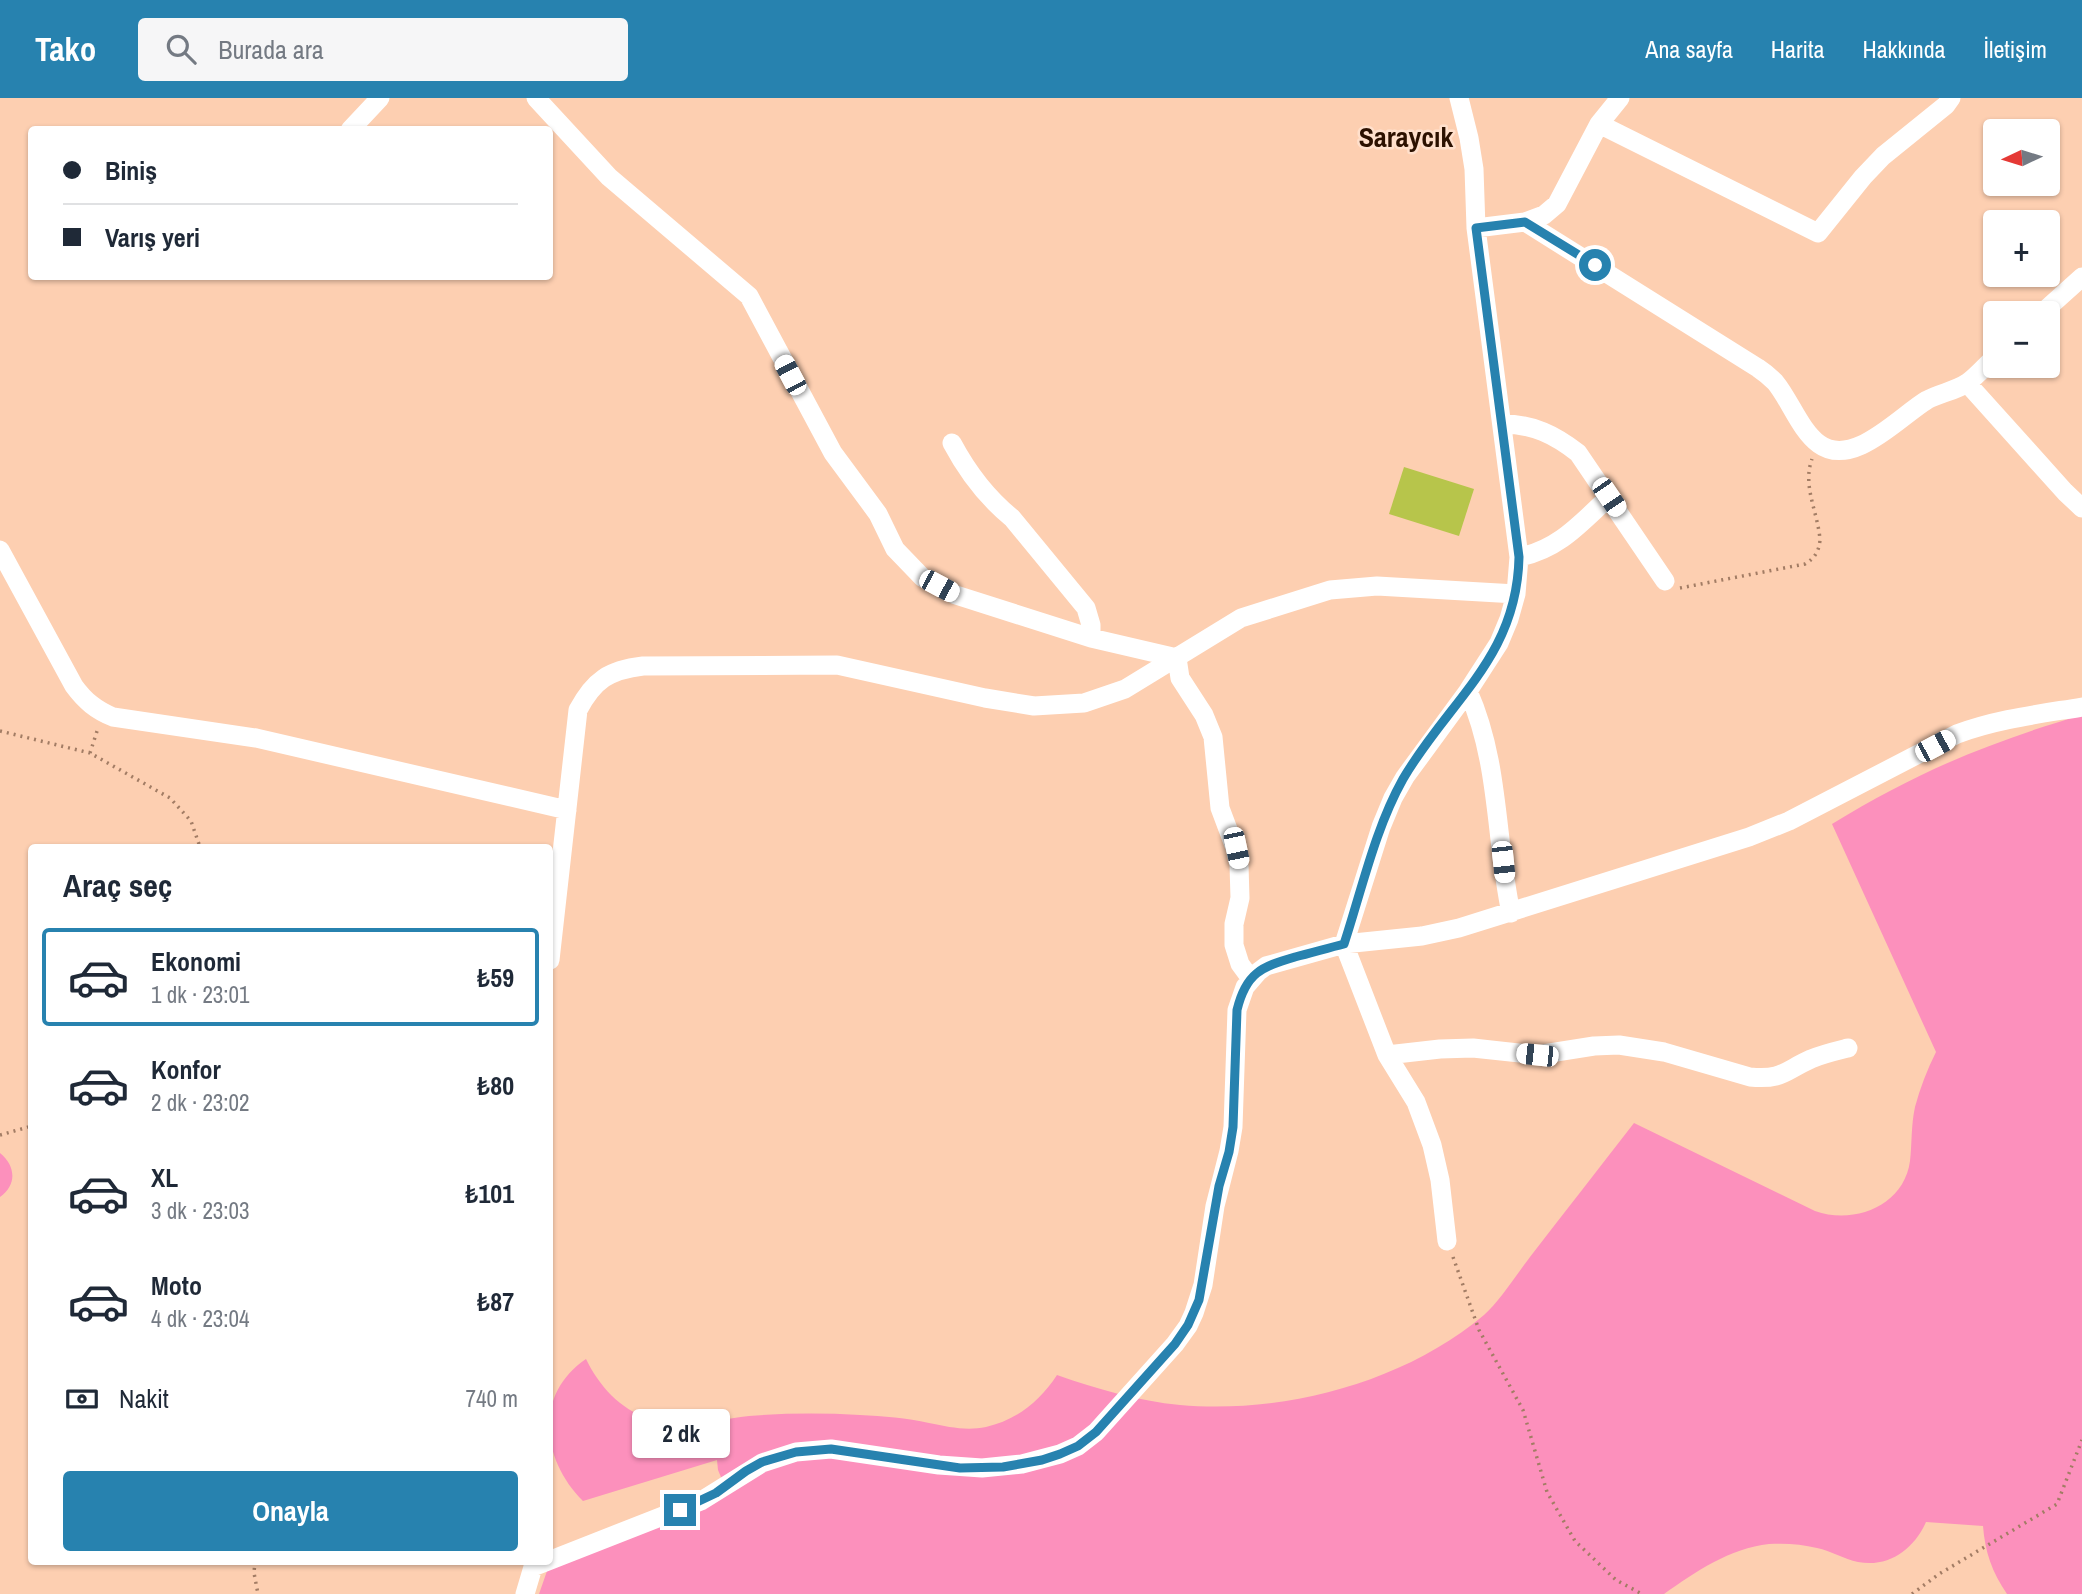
<!DOCTYPE html>
<html lang="tr">
<meta charset="utf-8">
<style>
body{margin:0;font-family:"Archivo Narrow",sans-serif;background:#f6f6f7;color:#1f2937;height:100vh;display:flex;flex-direction:column;font-size:26px;white-space:nowrap}
*{box-sizing:border-box;margin:0}
p{font-size:23px;color:#747a83}
.icon{flex:none;width:38px;height:38px;fill:none;stroke:currentColor;stroke-width:2;stroke-linecap:round;stroke-linejoin:round}
.map{position:relative;flex:1;overflow:hidden}
.panel{position:absolute;left:28px;top:746px;width:525px;height:721px;display:flex;flex-direction:column;background:#fff;border-radius:7px;box-shadow:0 2px 5px #0004}
.panel>*{flex:none}
.top-card{position:absolute;left:28px;top:28px;width:525px;height:154px;border-radius:7px;box-shadow:0 2px 5px #0004;display:grid;align-content:center;height:154px;padding:0 35px;background:#fff}
.needle{width:46px;rotate:266deg}
.controls{position:absolute;left:1983px;top:21px;display:grid;gap:14px}
.controls a{display:grid;place-items:center;width:77px;height:77px;border-radius:7px;background:#fff;box-shadow:0 2px 5px #0004;font-size:35px}
.end{position:absolute;width:32px;height:32px;margin:-16px;border:9px solid #2782af;background:#fff;box-shadow:0 0 0 4px #fff}
.from{border-radius:50%}
.bubble{position:absolute;height:49px;border-radius:7px;background:#fff;box-shadow:0 2px 5px #0004;font-size:23px;font-weight:700;line-height:49px;text-align:center}
.car{position:absolute;width:21px;height:42px;margin:-21px -10px;border-radius:9px;box-shadow:0 0 5px 2px #0007;background:linear-gradient(#fff 24%,#345 0 40%,#fff 0 76%,#345 0 86%,#fff 0)}
.top-card b{display:flex;align-items:center;gap:24px;height:66px;font-size:26px}
.top-card b+b{border-top:2px solid #e0e1e3}
.top-card i{width:18px;height:18px;background:#1f2937}
ul{padding:0;list-style:none}
li{display:flex;align-items:center;gap:21px;height:98px;margin:0 14px 10px;padding:0 21px;border:4px solid transparent;border-radius:7px}
li div{flex:1}
li b{display:block;font-size:26px}
li em{font-style:normal;font-weight:700}
li.current{border-color:#2782af}
li>.icon{width:63px;height:63px;stroke-width:1.5}
h2{padding:0 35px;font-size:32px;line-height:84px}
.pay{display:flex;align-items:center;gap:18px;height:77px;padding:0 35px;font-size:26px}
.pay p{margin-inline-start:auto}
.primary-button{display:flex;gap:14px;margin-top:auto;padding:14px 35px}
.primary-button a{flex:1;height:80px;border-radius:7px;background:#2782af;color:#fff;font-size:28px;font-weight:700;line-height:80px;text-align:center}
header{display:flex;align-items:center;gap:42px;box-sizing:border-box;height:98px;padding:0 35px;background:#2782af;color:#fff}
header strong{font-size:33px}
nav{display:flex;gap:38px;margin-inline-start:auto;font-size:24px}
.search{width:490px;height:63px;background:#f6f6f7;display:flex;align-items:center;gap:18px;box-sizing:border-box;padding:0 24px;border-radius:7px;color:#747a83;font-size:26px}
.map>svg:first-child{display:block}
.green{fill:#fc90bc}
.building{fill:#b7c54b}
.lines{fill:none;stroke-linecap:round;stroke-linejoin:round}
.path{stroke:#a27c64;stroke-width:3.5;stroke-dasharray:2 5;stroke-linecap:butt}
.minor{stroke:#fff;stroke-width:19}
.route{stroke:#2782af;stroke-width:9}
.labels{text-anchor:middle;stroke-width:5;stroke-linejoin:round;paint-order:stroke}
.district-label{font-size:28px;font-weight:bold;fill:#2c1100;stroke:#ffe0cc}
</style>
<header>
<strong>Tako</strong>
<div class="search"><svg class="icon" aria-label="search" viewBox="0 0 24 24"><circle cx="10" cy="10" r="6"/><path d="M15 15l6 6"/></svg>Burada ara</div>
<nav><a>Ana sayfa</a><a>Harita</a><a>Hakkında</a><a>İletişim</a></nav>
</header>
<div class="map">
<svg width="2082" height="1496" viewBox="0 0 2082 1496">
<rect width="100%" height="100%" fill="#fdcfb1"/>
<!-- green -->
<path class="green" d="M2082,617v879h-75c-15,-22 -22,-42 -24,-68l-57,-4c-12,27 -37,46 -68,40 -14,-3 -27,-11 -41,-14 -15,-4 -32,-5 -48,-4 -39,4 -74,28 -105,50h-1125l15,-43 172,-62 -8,-19 -1,-10 -134,41c-41,-41 -50,-106 3,-142 13,27 34,50 63,60 33,11 67,1 100,-3 37,-3 74,-3 111,-1 23,1 47,3 69,8 20,4 37,8 57,4 31,-7 54,-26 71,-52 40,14 81,26 123,30 104,9 223,-22 304,-90 15,-13 33,-41 46,-58 34,-44 69,-89 104,-134l181,88c39,14 89,-5 95,-50 2,-18 1,-36 5,-54 5,-19 12,-37 21,-55l-104,-228c83,-51 157,-82 250,-109z
M0,1055c16,13 17,32 0,44z"/>
<!-- building -->
<path class="building" d="M1404,369l70,22 -15,47 -70,-22z"/>
<g class="lines">
<!-- path -->
<path class="path" d="M1680,490l125,-24c10,-6 14,-13 15,-24 -2,-28 -18,-54 -8,-81
M0,633l90,22 80,45 21,23 9,26
M90,655l8,-25
M0,1037l32,-9
M1453,1159l26,73 44,80 24,82 28,49 41,39 26,14
M255,1463l-1,12 4,21
M1912,1496l27,-20 118,-70 25,-64"/>
<!-- minor -->
<path class="minor" d="M536,0l73,79 140,119 84,157 45,61 17,35 27,28 34,18 135,43 86,20 3,20 24,37 9,22 7,71 15,40 4,17 1,33 -6,26v21l6,19 11,15
M1599,26l219,109 45,-56 20,-21 63,-51 5,-7
M350,32l30,-32
M1525,124l233,146c6,4 12,9 17,14 15,18 25,48 44,62 34,25 81,-28 108,-44 13,-7 28,-9 40,-17 10,-7 19,-18 28,-26
M1476,130l49,-6 19,-7 13,-11 42,-80 21,-26
M2042,215l40,-36
M1967,285l98,109 17,16
M1503,326c30,0 52,11 75,29l87,128
M952,345c16,30 34,54 60,75l74,90 5,17v13
M0,452l74,136c11,15 22,24 39,31l143,21 311,72
M1519,459c39,-7 62,-34 90,-60
M1468,593c32,72 27,147 43,222
M550,862l28,-250c16,-30 31,-40 65,-44l194,-1 148,33 49,8 50,-3 41,-14 116,-71 89,-28 47,-4 139,8
M1387,957l53,-6 33,-1 64,7 57,-9 25,-1 45,7 86,25c33,3 34,-6 61,-18 12,-5 25,-8 37,-11
M1447,1143l-7,-61 -8,-35 -16,-43 -29,-47 -43,-111 37,-117 12,-29 12,-21 63,-86 31,-48 10,-24 7,-25 3,-37 -43,-329 -2,-59 -5,-31 -10,-40
M533,1469l168,-66 61,-38 34,-11 35,-3 108,16 43,3 40,-4 38,-10 18,-8 18,-14 79,-88 13,-18 6,-13 9,-28 12,-79 14,-55 4,-24 4,-117 8,-23 13,-15 8,-6 78,-22 78,-8 37,-8 290,-91 40,-16 168,-87c40,-15 83,-20 125,-27
M525,1496l8,-27v-6"/>
</g>
<g class="lines">
<!-- route -->
<path class="route" d="M680,1412l36,-17 30,-22 16,-9 34,-10 35,-3 129,19 43,-1 39,-7 18,-6 18,-8 18,-14 79,-88 13,-19 11,-25 20,-114 10,-34 4,-25 4,-117c9,-37 24,-43 58,-53 16,-4 33,-9 49,-13 18,-55 31,-115 59,-165 46,-79 114,-121 116,-222l-43,-329 49,-6 70,43"/>
</g>
<g class="labels">
<!-- district labels -->
<g class="district-label">
<text x="1406" y="49">Saraycık</text>
</g>
</g>
</svg>
<div class="controls">
<a><svg class="needle" viewBox="-14 -14 28 28"><path d="M0-13l5 13h-10z" fill="#e53935"/><path d="M0 13l5-13h-10z" fill="#747a83"/></svg></a>
<a>+</a>
<a>−</a>
</div>
<i class="end from" style="left:1595px;top:167px"></i>
<i class="end" style="left:680px;top:1412px"></i>
<div class="bubble" style="left:632px;top:1311px;width:98px">2 dk</div>
<i class="car" style="left:790px;top:277px;rotate:332deg"></i>
<i class="car" style="left:1609px;top:399px;rotate:146deg"></i>
<i class="car" style="left:939px;top:488px;rotate:118deg"></i>
<i class="car" style="left:1935px;top:648px;rotate:62deg"></i>
<i class="car" style="left:1236px;top:750px;rotate:168deg"></i>
<i class="car" style="left:1503px;top:764px;rotate:174deg"></i>
<i class="car" style="left:1537px;top:957px;rotate:276deg"></i>
<div class="top-card">
<b><i class="from"></i>Biniş</b>
<b><i></i>Varış yeri</b>
</div>
<section class="panel">
<h2>Araç seç</h2>
<ul>
<li class="current"><svg class="icon" aria-label="car" viewBox="0 0 24 24"><path d="M5 17H2v-5l4-1 3-4h7l3 4 3 1v5h-3M9 17h6M6 11h13"/><circle cx="7" cy="17" r="2"/><circle cx="17" cy="17" r="2"/></svg><div><b>Ekonomi</b><p>1 dk · 23:01</p></div><em>₺59</em></li>
<li><svg class="icon" aria-label="car" viewBox="0 0 24 24"><path d="M5 17H2v-5l4-1 3-4h7l3 4 3 1v5h-3M9 17h6M6 11h13"/><circle cx="7" cy="17" r="2"/><circle cx="17" cy="17" r="2"/></svg><div><b>Konfor</b><p>2 dk · 23:02</p></div><em>₺80</em></li>
<li><svg class="icon" aria-label="car" viewBox="0 0 24 24"><path d="M5 17H2v-5l4-1 3-4h7l3 4 3 1v5h-3M9 17h6M6 11h13"/><circle cx="7" cy="17" r="2"/><circle cx="17" cy="17" r="2"/></svg><div><b>XL</b><p>3 dk · 23:03</p></div><em>₺101</em></li>
<li><svg class="icon" aria-label="car" viewBox="0 0 24 24"><path d="M5 17H2v-5l4-1 3-4h7l3 4 3 1v5h-3M9 17h6M6 11h13"/><circle cx="7" cy="17" r="2"/><circle cx="17" cy="17" r="2"/></svg><div><b>Moto</b><p>4 dk · 23:04</p></div><em>₺87</em></li>
</ul>
<div class="pay"><svg class="icon" aria-label="cash" viewBox="0 0 24 24"><path d="M3 7h18v10H3z"/><circle cx="12" cy="12" r="2"/></svg>Nakit<p>740 m</p></div>
<div class="primary-button"><a>Onayla</a></div>
</section>
</div>
